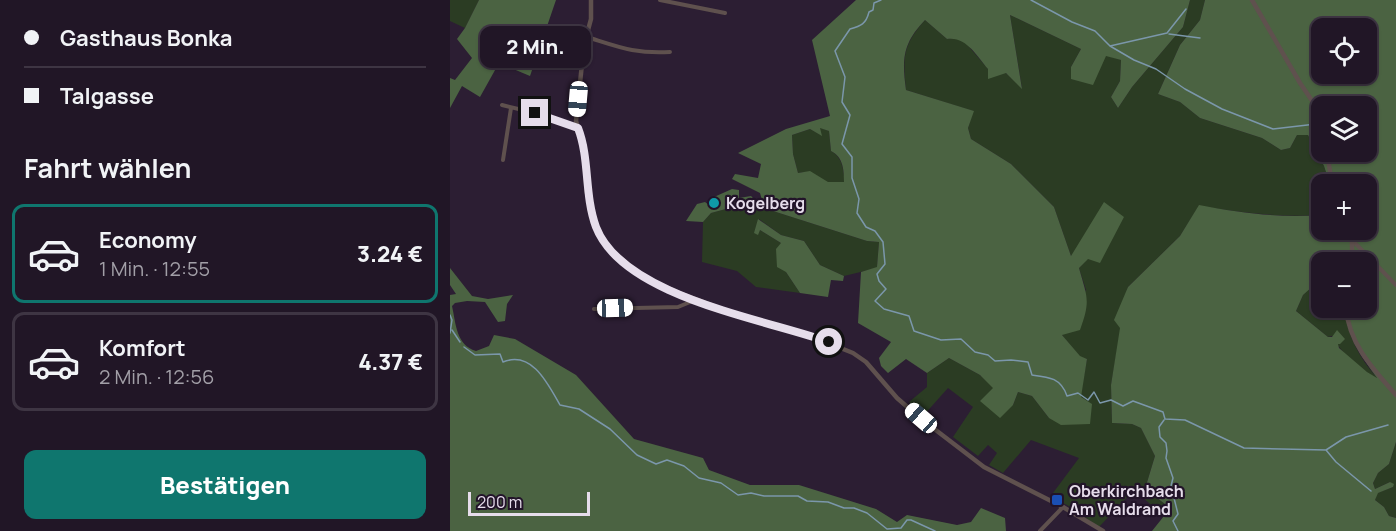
<!DOCTYPE html>
<html lang="de">
<meta charset="utf-8">
<style>
body{margin:0;font-family:Manrope,sans-serif;background:#2d2332;color:#f1f3f6;height:100vh;display:flex;flex-direction:column;font-size:22px;white-space:nowrap}
*{box-sizing:border-box;margin:0}
p{font-size:20px;color:#a29fa7}
.icon{flex:none;width:33px;height:33px;fill:none;stroke:currentColor;stroke-width:2;stroke-linecap:round;stroke-linejoin:round}
.map{position:relative;flex:1;overflow:hidden}
.sheet{display:flex;flex-direction:column;background:#211626;width:450px}
.sheet>*{flex:none}
.top-card{display:grid;align-content:center;height:132px;padding:0 24px;background:#211626}
.controls{position:absolute;left:861px;top:18px;display:grid;gap:12px}
.controls a{display:grid;place-items:center;width:66px;height:66px;border-radius:12px;background:#211626;box-shadow:0 2px 4px #0004,0 0 0 2px #3e3543;font-size:30px}
.scale{position:absolute;left:18px;bottom:15px;width:122px;box-sizing:border-box;padding-left:6px;border:3px solid #e6ddeb;border-top:0;font-size:16px;line-height:21px;white-space:nowrap;color:#e6ddeb;-webkit-text-stroke:4px #221429;paint-order:stroke}
.end{position:absolute;width:27px;height:27px;margin:-14px;border:8px solid #e6ddeb;background:#111;box-shadow:0 0 0 3px #111}
.from{border-radius:50%}
.bubble{position:absolute;height:42px;border-radius:12px;background:#211626;box-shadow:0 2px 4px #0004,0 0 0 2px #3e3543;font-size:20px;font-weight:800;line-height:42px;text-align:center}
.car{position:absolute;width:18px;height:36px;margin:-18px -9px;border-radius:8px;box-shadow:0 0 4px 2px #0007;background:linear-gradient(#fff 24%,#345 0 40%,#fff 0 76%,#345 0 86%,#fff 0)}
.top-card b{display:flex;align-items:center;gap:21px;height:57px;font-size:22px}
.top-card b+b{border-top:2px solid #3e3543}
.top-card i{width:15px;height:15px;background:#f1f3f6}
ul{padding:0;list-style:none}
li{display:flex;align-items:center;gap:18px;height:99px;margin:0 12px 9px;padding:0 12px;border:3px solid #3e3543;border-radius:12px}
li div{flex:1}
li b{display:block;font-size:22px}
li em{font-style:normal;font-weight:800}
li.active{border-color:#0f766e}
li>.icon{width:54px;height:54px;stroke-width:1.5}
h2{padding:0 24px;font-size:27px;line-height:72px}
.button{display:flex;gap:12px;margin-top:auto;padding:12px 24px}
.button a{flex:1;height:69px;border-radius:12px;background:#0f766e;color:#fff;font-size:24px;font-weight:800;line-height:69px;text-align:center}
main{display:flex;flex:1;min-height:0}
.map>svg:first-child{display:block}
.green{fill:#2b3c23}
.forest{fill:#4b6342;fill-rule:evenodd}
.lines{fill:none;stroke-linecap:round;stroke-linejoin:round}
.stream{stroke:#7b97ab;stroke-width:1.5}
.minor{stroke:#5f514e;stroke-width:4}
.tertiary{stroke:#5f514e;stroke-width:4.5}
.route{stroke:#e6ddeb;stroke-width:8}
.culture-dot{fill:#0f9aa8;stroke:#221429;stroke-width:2}
.transit-dot{fill:#1a4fb4;stroke:#221429;stroke-width:2}
.labels{text-anchor:middle;stroke-width:4.5;stroke-linejoin:round;paint-order:stroke}
.poi-label{font-size:16px;font-weight:bold;fill:#e6ddeb;stroke:#221429;text-anchor:start}
</style>
<main>
<section class="sheet">
<div class="top-card">
<b><i class="from"></i>Gasthaus Bonka</b>
<b><i></i>Talgasse</b>
</div>
<h2>Fahrt wählen</h2>
<ul>
<li class="active"><svg class="icon" aria-label="car" viewBox="0 0 24 24"><path d="M5 17H2v-5l4-1 3-4h7l3 4 3 1v5h-3M9 17h6M6 11h13"/><circle cx="7" cy="17" r="2"/><circle cx="17" cy="17" r="2"/></svg><div><b>Economy</b><p>1 Min. · 12:55</p></div><em>3.24 €</em></li>
<li><svg class="icon" aria-label="car" viewBox="0 0 24 24"><path d="M5 17H2v-5l4-1 3-4h7l3 4 3 1v5h-3M9 17h6M6 11h13"/><circle cx="7" cy="17" r="2"/><circle cx="17" cy="17" r="2"/></svg><div><b>Komfort</b><p>2 Min. · 12:56</p></div><em>4.37 €</em></li>
</ul>
<div class="button"><a>Bestätigen</a></div>
</section>
<div class="map">
<svg width="946" height="531" viewBox="0 0 946 531">
<rect width="100%" height="100%" fill="#2c1e33"/>
<!-- green -->
<path class="green" d="M0,0h29l-14,28 -15,-7z
M740,0h15l-5,20 -20,25 -22,49 22,8 20,16 62,20 19,12 9,-2 7,-13h11l16,31 6,18h-8l-1,31c-42,3 -80,-3 -122,-9l-19,30 -52,51 -17,98 1,38 20,1 9,4 14,28 -10,33 20,15 -1,12 -30,-26 -35,37 -32,-22 -17,-8 29,-39 -48,-18 -28,33 -14,-8 8,-12 -9,-8 -10,11 -25,-19 20,-30 -25,-19 -25,28 -14,-14 18,-15v-14l22,-15 31,17 33,30 5,-13 14,4 17,22 31,-21 7,-38 -7,-2 -18,-22 24,-45 -7,-22 45,-51 -53,39 -17,-49 -43,-43 -40,-25 -3,-11 5,-17 -67,-21c-3,-32 -4,-44 19,-70l22,19 9,-1 9,4 23,27 18,4 16,15 -12,-73 71,34 -10,18 35,-12 15,5 -1,21 -9,16 7,11 14,-21 51,-60z
M369,127l10,4 2,20c12,7 12,18 14,31l-17,1 -23,-11 -7,1 -5,-19 -1,-19 18,-6 11,6z
M298,203l119,38 12,1 -2,26 -33,8 -24,-11 -16,-24 -23,-6 -22,-16 1,11 21,13 5,29 14,21 -44,-6 -19,-16 -35,-9 1,-40 8,-9z
M871,278l1,30h22c4,28 15,50 34,71 -13,-7 -29,-19 -38,-31 -4,-5 -3,-7 -8,-12l-4,1 -32,-26 7,-16z
M946,442v76l-7,-2 -5,-9 -9,-7 2,-7 16,-6 -3,-5 -15,7 -2,-6 5,-10 11,-9z"/>
<!-- forest -->
<path class="forest" d="M29,0h77l-26,76 -31,-13 -19,34 -18,-11 -12,22v-30l5,2 17,-22 -15,-19 8,-11z
M406,0h334l-7,27 -51,60 -14,21 -7,-11 9,-16 1,-21 -15,-4 -13,29 -22,-6v-12l10,-18 -71,-34 12,74 -16,-16 -18,6v-10c-11,-13 -22,-33 -41,-30l-22,-19c-23,24 -23,40 -19,70l68,21 -6,17 3,11 40,25 43,43 17,49 33,-54 20,15 -24,46 -12,-4 -9,9c8,29 12,32 1,62l-18,5 18,21 7,3 -6,38 11,7 -2,20 -29,1 -12,-7 -17,-22 -14,-4 -5,13 -13,13 -20,-17 13,-13 -13,-13 -31,-17 -22,15 -21,-14 -18,14 -7,-7 -2,-8 12,-16 -33,-19 3,-51 16,-5 2,-25 -12,-1 -119,-38 -37,10 -8,9 -17,-1 11,-17 8,-2 4,3 4,-1 1,-7 18,-8 7,1v8l12,-2 6,6 5,-2 -2,-7 -28,-14 3,-5 23,4 3,-14 -23,-11 48,-24 44,-13 -18,-76zM370,128l9,3 2,20c12,6 13,18 13,31h-16l-18,-11 -12,2 -5,-19 -1,-19 18,-6 12,7z
M755,0h191v442l-7,22 -11,9 -5,10 2,6 15,-7 4,2 -1,3 -15,6 -3,7 9,7 5,9 7,2v13h-244l12,-15 1,-12 -20,-15 10,-33 -14,-28 -9,-4 -20,-1 -1,-38 9,-57 -6,-8 14,-33 52,-51 19,-31c42,8 79,13 122,10l1,15h44v-46h-36l-6,-18 -16,-31h-11l-7,13 -9,2 -19,-12 -62,-20 -20,-16 -22,-8 22,-49 20,-25zM872,28h44v46h-44zM872,106h44v46h-44zM872,262h44v46h-22v1c5,30 16,45 33,69l-10,-6 -28,-24 -1,-4h2l5,-5 -8,-9 -5,7h-4l-32,-26 7,-16 19,-17z
M308,219l23,16 23,6 16,24 24,11 -1,5 -12,-1 -3,17 -28,-4 -14,-21 -9,-5 -1,-18 5,-6 -21,-13 -2,5 -4,-2z
M0,268l22,28 16,3 25,-4 -6,9 -2,17 -7,1 -13,-20 -18,-1 -12,2 -3,3c4,18 4,39 24,45l13,-5 5,-11 21,4 61,36 58,64 69,19 6,12 41,15h49l77,24 21,13 10,-7 50,10 14,-3 10,-14 24,10 1,13h-556v-236l6,-1 -6,-9z"/>
<g class="lines">
<!-- stream -->
<path class="stream" d="M431,0l-7,3 -1,7 -4,2c-3,12 -8,14 -19,17l-15,22 10,26 -3,25 8,13 -8,29 10,13v21l7,21 -2,14 9,14 9,4 8,11 2,22 -8,10 2,7 7,8 -11,12 9,8 25,7 5,15 27,9 20,-1 14,13 13,3 7,6 16,-1 17,2 4,13c17,2 29,3 35,21l11,-3 10,7 6,-8 6,11 11,-3 12,6 10,-5 30,11 2,7 20,1 59,28 82,2 10,12 35,29
M581,0l41,22 23,9 15,15 24,14 22,9 29,20 37,20 51,20 43,-5
M719,34l31,4
M660,46l57,-13 19,-24
M0,315l2,5 -2,13
M2,330l8,12
M14,347l11,8 25,-1 3,8c29,-12 45,22 57,43l19,4 31,20 27,26 19,9 11,-4 17,6 15,12 22,5 17,12 13,-2 13,3h34l9,5 21,1 16,6h10l13,5 20,16 14,-1 6,-8h4l24,11
M714,420l-5,7 1,10 6,6 1,8 -1,7 7,20 -2,8 7,28 -5,7 5,10
M876,450l20,-13 42,-12"/>
<!-- minor -->
<path class="minor" d="M210,0l65,13
M137,37c32,10 48,17 83,15
M52,105l33,8 43,15
M53,160l8,-52
M902,240l44,45
M903,262l13,-7
M144,309l84,-2 17,-7
M590,531l23,-24"/>
<!-- tertiary -->
<path class="tertiary" d="M141,0v19l-7,26 -8,76 7,24 4,48 6,24 7,17 12,17 30,25 37,17 73,27 61,17 40,16 13,9 31,36 23,20 64,49 79,40 40,24
M802,0l48,83 15,22 7,15
M877,152l5,32
M899,230l3,10v22
M896,308c3,36 27,61 50,87"/>
</g>
<g class="lines">
<!-- route -->
<path class="route" d="M85,113l43,15c12,31 6,66 18,99 27,70 169,92 233,115"/>
</g>
<!-- markers -->
<circle class="culture-dot" cx="264" cy="203" r="6"/>
<rect class="transit-dot" x="601" y="494" width="12" height="12" rx="3"/>
<g class="labels">
<!-- poi labels -->
<g class="poi-label">
<text x="276" y="209">Kogelberg</text>
<text x="619" y="497">Oberkirchbach<tspan x="619" dy="18">Am Waldrand</tspan></text>
</g>
</g>
</svg>
<div class="controls">
<a><svg class="icon" aria-label="locate" viewBox="0 0 24 24"><circle cx="12" cy="12" r="6"/><path d="M12 2v4M12 18v4M2 12h4M18 12h4"/></svg></a>
<a><svg class="icon" aria-label="layers" viewBox="0 0 24 24"><path d="M12 4l9 5-9 5-9-5zM3 14l9 5 9-5"/></svg></a>
<a>+</a>
<a>−</a>
</div>
<div class="scale">200 m</div>
<i class="end from" style="left:379px;top:342px"></i>
<i class="end" style="left:85px;top:113px"></i>
<div class="bubble" style="left:30px;top:26px;width:111px">2 Min.</div>
<i class="car" style="left:128px;top:99px;rotate:185deg"></i>
<i class="car" style="left:165px;top:308px;rotate:88deg"></i>
<i class="car" style="left:471px;top:418px;rotate:311deg"></i>
</div>
</main>
